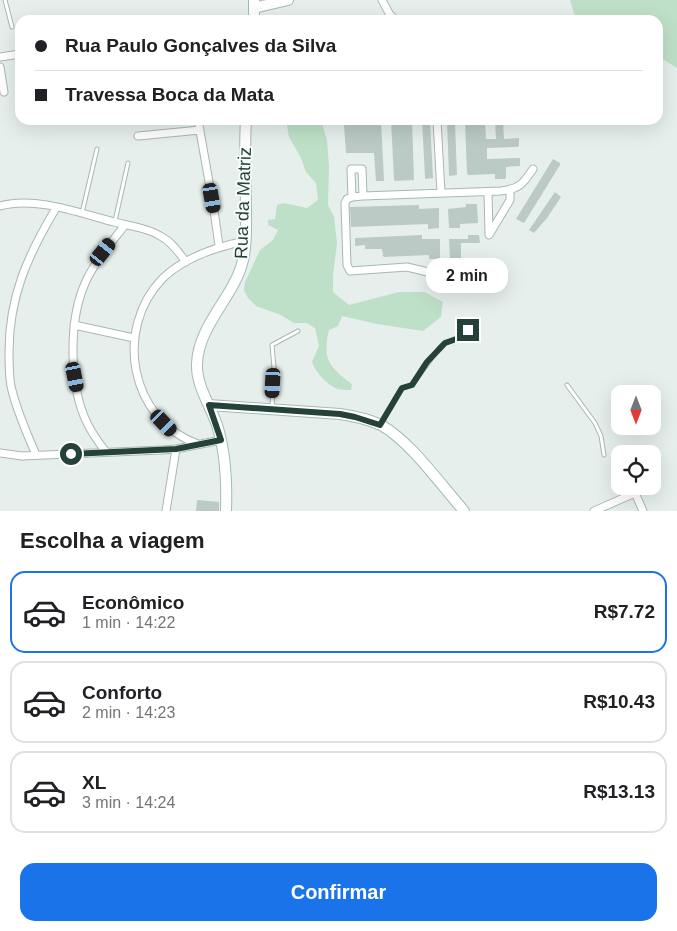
<!DOCTYPE html>
<html lang="pt">
<meta charset="utf-8">
<style>
body{margin:0;font-family:Arial,sans-serif;background:#f6f6f6;color:#202124;height:100vh;display:flex;flex-direction:column;font-size:19px;white-space:nowrap}
*{box-sizing:border-box;margin:0}
p{font-size:16px;color:#757577}
.icon{flex:none;width:28px;height:28px;fill:none;stroke:currentColor;stroke-width:2;stroke-linecap:round;stroke-linejoin:round}
.map{position:relative;height:511px;overflow:hidden}
.sheet{display:flex;flex-direction:column;background:#fff;flex:1}
.sheet>*{flex:none}
.hud{position:absolute;left:15px;top:15px;width:648px;height:110px;border-radius:15px;box-shadow:0 5px 20px #0002;display:grid;align-content:center;height:110px;padding:0 20px;background:#fff}
.needle{width:32px;rotate:180deg}
.tools{position:absolute;left:611px;top:385px;display:grid;gap:10px}
.tools a{display:grid;place-items:center;width:50px;height:50px;border-radius:10px;background:#fff;box-shadow:0 5px 20px #0002;font-size:25px}
.end{position:absolute;width:22px;height:22px;margin:-11px;border:6px solid #24423a;background:#fff;box-shadow:0 0 0 2px #fff}
.from{border-radius:50%}
.bubble{position:absolute;height:35px;border-radius:15px;background:#fff;box-shadow:0 5px 20px #0002;font-size:16px;font-weight:700;line-height:35px;text-align:center}
.car{position:absolute;width:15px;height:30px;margin:-15px -8px;border-radius:6px;box-shadow:0 0 4px 1px #0007;background:linear-gradient(#222 24%,#8ab4d8 0 40%,#222 0 76%,#8ab4d8 0 86%,#222 0)}
.hud b{display:flex;align-items:center;gap:18px;height:48px;font-size:19px}
.hud b+b{border-top:1px solid #e0e0e0}
.hud i{width:12px;height:12px;background:#202124}
ul{padding:0;list-style:none}
li{display:flex;align-items:center;gap:15px;height:82px;margin:0 10px 8px;padding:0 10px;border:2px solid #e0e0e0;border-radius:15px}
li div{flex:1}
li b{display:block;font-size:19px}
li em{font-style:normal;font-weight:700}
li.current{border-color:#1a73e8}
li>.icon{width:45px;height:45px;stroke-width:1.5}
h2{padding:0 20px;font-size:22px;line-height:60px}
.button{display:flex;gap:10px;margin-top:auto;padding:10px 20px}
.button a{flex:1;height:58px;border-radius:15px;background:#1a73e8;color:#fff;font-size:20px;font-weight:700;line-height:58px;text-align:center}
.map>svg:first-child{display:block}
.green{fill:#bfe0c8}
.building{fill:#bbcac4}
.lines{fill:none;stroke-linecap:round;stroke-linejoin:round}
.lane-casing{stroke:#a8b8b2;stroke-width:5}
.street-casing{stroke:#a8b8b2;stroke-width:9}
.secondary-casing{stroke:#a4bbb3;stroke-width:12}
.lane{stroke:#fff;stroke-width:3}
.street{stroke:#fff;stroke-width:7}
.secondary{stroke:#fff;stroke-width:10}
.route{stroke:#24423a;stroke-width:6}
.labels{text-anchor:middle;stroke-width:4;stroke-linejoin:round;paint-order:stroke}
.street-label{font-size:18px;fill:#24423a;stroke:#f7fbf9}
</style>
<div class="map">
<svg width="677" height="511" viewBox="0 0 677 511">
<rect width="100%" height="100%" fill="#e6efeb"/>
<!-- green -->
<path class="green" d="M570,0h107v68l-19,-12v-36h-82z
M286,120h35l6,20 2,26 -1,39 6,12 3,26 -4,32v17l16,13 50,-13h25l19,10 -2,15 -18,14 -46,-7 -35,-8 -4,10 -9,4c-7,29 0,37 23,54l-1,6c-4,0 -9,0 -13,-1 -11,-4 -22,-16 -26,-27l7,-16 -4,-18 -8,-5h-13l-13,-8 -25,-9 -8,-8 -4,-8 1,-8 15,-32 13,-10 5,-10 -10,-5v-5l7,-1 2,-14 6,-2 24,5 11,-8 -2,-17 -10,-11 -5,-14 -12,-21z"/>
<!-- building -->
<path class="building" d="M332,120h49l3,61h-8l-2,-28h-28l-2,-28h-11z
M391,120h21l2,60 -19,1 -1,-2z
M422,120h8l3,58 -8,1v-2z
M485,120l1,19h10l-1,-19h8l1,19 15,-1v8l-2,1 -30,1v11l33,-1v8l-14,1v11l-1,1h-10v-5l-27,1 -1,-2 -2,-52z
M447,121h8v2l2,52 -8,1z
M553,159l7,4v2l-36,58 -8,-4z
M555,192l6,5 -14,21 -13,15 -5,-3z
M466,204h11l1,19 -18,1v4h-11l-1,-19 18,-2z
M418,205h1v4l20,-1v20l-11,1v-5l-77,3 -1,-20z
M422,235v4h18v20h-11v-4l-45,2 -1,-1 -1,-7h-17v-4l-10,1v-8z
M468,235h11l1,8h-19v15l-11,1 -1,-20h19z
M197,500l22,2v9h-23z"/>
<g class="lines">
<defs>
<path id="lane" d="M5,0l7,27
M82,213l15,-64
M115,221l13,-58
M567,385l28,38 6,13 3,19
M272,407l2,-39 -2,-23 26,-14
M381,422l18,-30 3,-4 10,-3 28,-38 5,-4 14,-5 17,-16"/>
<path id="street" d="M382,0l8,15 6,5
M0,57l20,-3
M0,67l4,25
M198,120l16,90 5,36
M437,120l4,73
M138,136l62,-6
M488,192l1,43 21,-35v-11
M363,196l-1,-27h-11l1,28 11,-1 138,-5c18,-2 22,-7 32,-22
M352,197l-5,2 -2,4 2,62 3,6 57,-4 25,6 12,-1
M0,206c36,-10 79,7 114,16 16,4 34,6 48,15 10,5 17,16 24,25
M74,325l60,13
M198,444c-68,-24 -85,-115 -35,-166 22,-21 53,-31 82,-37
M106,452c-7,-9 -14,-19 -19,-29 -18,-38 -19,-103 -1,-142 10,-21 25,-38 39,-56
M0,453l22,3 140,-6 14,-1 45,-9
M36,455c-9,-22 -20,-45 -25,-69 -2,-11 -2,-23 -2,-34 0,-56 19,-97 47,-144
M166,511l10,-62
M594,511l41,-18 8,18"/>
<path id="secondary" d="M254,8l34,-8
M254,20v-20
M209,405l131,9c14,2 28,5 41,11 30,17 60,60 83,86
M226,511c1,-29 0,-58 -9,-86 -7,-20 -21,-40 -20,-61 1,-39 38,-68 46,-104 4,-16 3,-33 3,-49 0,-30 -2,-61 0,-91"/>
</defs>
<!-- lane casing -->
<use href="#lane" class="lane-casing"/>
<!-- street casing -->
<use href="#street" class="street-casing"/>
<!-- secondary casing -->
<use href="#secondary" class="secondary-casing"/>
<!-- lane -->
<use href="#lane" class="lane"/>
<!-- street -->
<use href="#street" class="street"/>
<!-- secondary -->
<use href="#secondary" class="secondary"/>
</g>
<g class="lines">
<!-- route -->
<path class="route" d="M71,454l105,-5 45,-9 -12,-35 131,9 15,3 25,8 22,-37 10,-3 15,-23 18,-19 14,-5 9,-8"/>
</g>
<g class="labels">
<!-- street labels -->
<g class="street-label">
<text transform="translate(243 203) rotate(-88)" y="6">Rua da Matriz</text>
</g>
</g>
</svg>
<div class="tools">
<a><svg class="needle" viewBox="-14 -14 28 28"><path d="M0-13l5 13h-10z" fill="#e53935"/><path d="M0 13l5-13h-10z" fill="#757577"/></svg></a>
<a><svg class="icon" aria-label="locate" viewBox="0 0 24 24"><circle cx="12" cy="12" r="6"/><path d="M12 2v4M12 18v4M2 12h4M18 12h4"/></svg></a>
</div>
<i class="end from" style="left:71px;top:454px"></i>
<i class="end" style="left:468px;top:330px"></i>
<div class="bubble" style="left:426px;top:258px;width:82px">2 min</div>
<i class="car" style="left:212px;top:198px;rotate:170deg"></i>
<i class="car" style="left:103px;top:252px;rotate:39deg"></i>
<i class="car" style="left:75px;top:377px;rotate:169deg"></i>
<i class="car" style="left:273px;top:383px;rotate:183deg"></i>
<i class="car" style="left:164px;top:423px;rotate:136deg"></i>
<div class="hud">
<b><i class="from"></i>Rua Paulo Gonçalves da Silva</b>
<b><i></i>Travessa Boca da Mata</b>
</div>
</div>
<section class="sheet">
<h2>Escolha a viagem</h2>
<ul>
<li class="current"><svg class="icon" aria-label="car" viewBox="0 0 24 24"><path d="M5 17H2v-5l4-1 3-4h7l3 4 3 1v5h-3M9 17h6M6 11h13"/><circle cx="7" cy="17" r="2"/><circle cx="17" cy="17" r="2"/></svg><div><b>Econômico</b><p>1 min · 14:22</p></div><em>R$7.72</em></li>
<li><svg class="icon" aria-label="car" viewBox="0 0 24 24"><path d="M5 17H2v-5l4-1 3-4h7l3 4 3 1v5h-3M9 17h6M6 11h13"/><circle cx="7" cy="17" r="2"/><circle cx="17" cy="17" r="2"/></svg><div><b>Conforto</b><p>2 min · 14:23</p></div><em>R$10.43</em></li>
<li><svg class="icon" aria-label="car" viewBox="0 0 24 24"><path d="M5 17H2v-5l4-1 3-4h7l3 4 3 1v5h-3M9 17h6M6 11h13"/><circle cx="7" cy="17" r="2"/><circle cx="17" cy="17" r="2"/></svg><div><b>XL</b><p>3 min · 14:24</p></div><em>R$13.13</em></li>
</ul>
<div class="button"><a>Confirmar</a></div>
</section>
